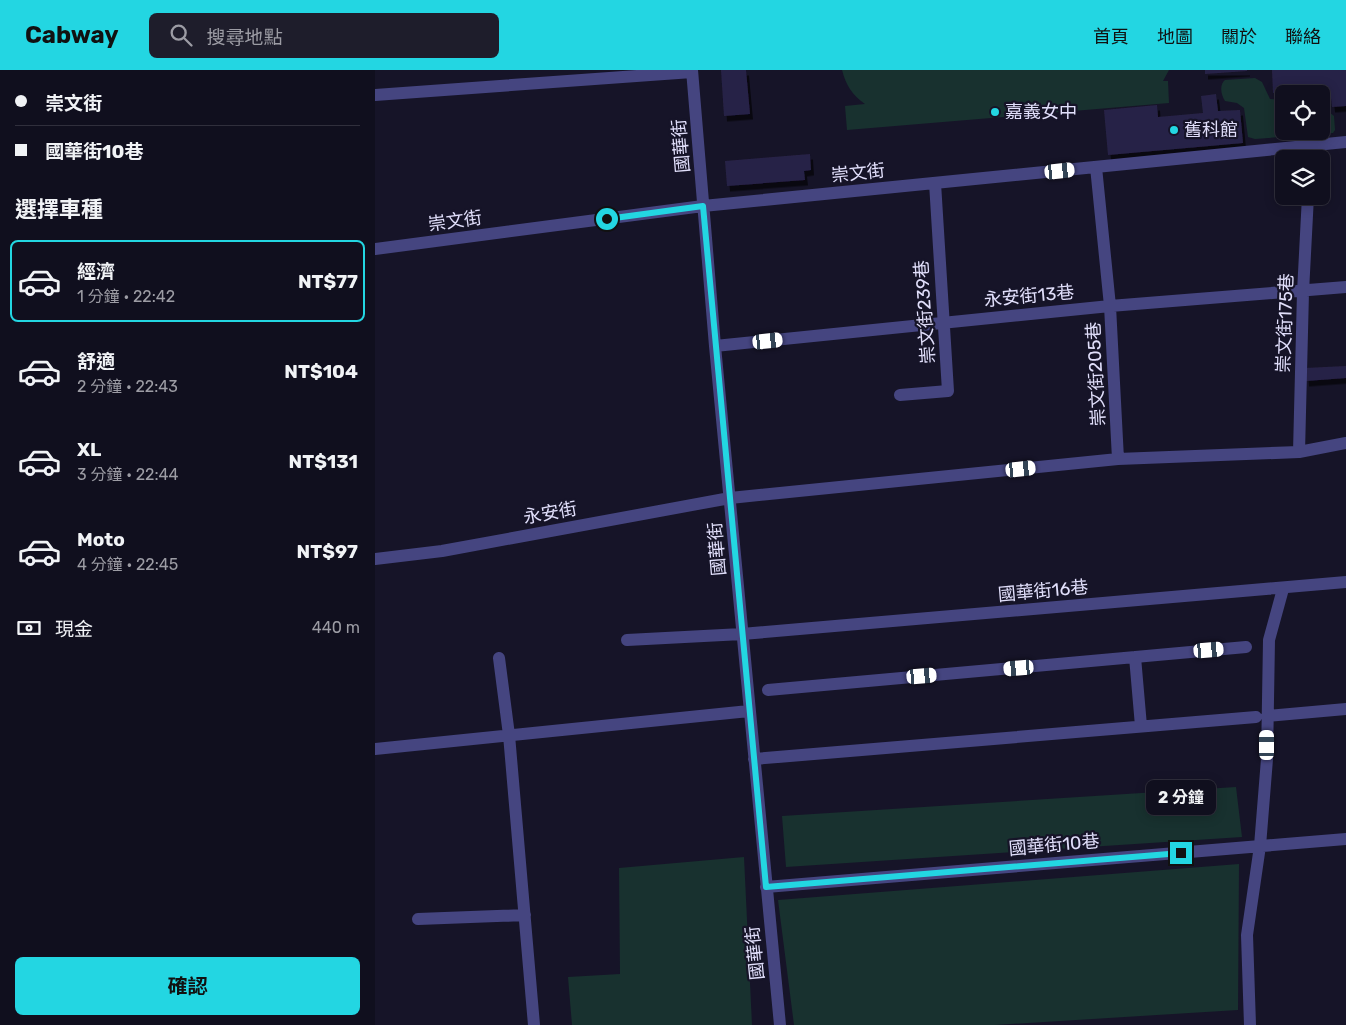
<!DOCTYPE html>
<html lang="zh-TW">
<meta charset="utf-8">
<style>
body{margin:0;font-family:Rubik,"Noto Sans TC",sans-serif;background:#1e1d2b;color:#f1f3f6;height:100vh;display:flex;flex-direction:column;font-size:19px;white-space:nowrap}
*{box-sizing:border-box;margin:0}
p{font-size:16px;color:#9c9ca4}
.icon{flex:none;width:28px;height:28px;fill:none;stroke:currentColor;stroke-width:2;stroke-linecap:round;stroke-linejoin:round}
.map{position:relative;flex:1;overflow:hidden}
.panel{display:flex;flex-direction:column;background:#100f1e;width:375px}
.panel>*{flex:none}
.banner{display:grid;align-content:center;height:110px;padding:0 15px;background:#100f1e}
.buttons{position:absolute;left:900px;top:15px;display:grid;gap:10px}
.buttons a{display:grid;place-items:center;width:55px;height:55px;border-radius:8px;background:#100f1e;box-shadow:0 2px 12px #0003,0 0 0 1px #302f3c;font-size:25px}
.end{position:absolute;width:22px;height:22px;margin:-11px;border:6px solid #23d6e2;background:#111;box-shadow:0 0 0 2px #111}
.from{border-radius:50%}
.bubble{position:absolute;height:35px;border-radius:8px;background:#100f1e;box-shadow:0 2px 12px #0003,0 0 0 1px #302f3c;font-size:16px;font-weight:700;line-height:35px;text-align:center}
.car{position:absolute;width:15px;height:30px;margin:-15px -8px;border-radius:6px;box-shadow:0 0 4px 1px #0007;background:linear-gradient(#fff 24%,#345 0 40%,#fff 0 76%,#345 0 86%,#fff 0)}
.banner b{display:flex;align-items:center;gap:18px;height:48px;font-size:19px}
.banner b+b{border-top:1px solid #302f3c}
.banner i{width:12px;height:12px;background:#f1f3f6}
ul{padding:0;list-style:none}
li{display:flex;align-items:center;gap:15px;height:82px;margin:0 10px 8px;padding:0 5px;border:2px solid transparent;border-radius:8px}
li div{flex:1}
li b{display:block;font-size:19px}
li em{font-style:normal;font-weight:700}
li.selected{border-color:#23d6e2}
li>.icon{width:45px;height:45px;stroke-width:1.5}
h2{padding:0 15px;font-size:22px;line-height:60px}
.pay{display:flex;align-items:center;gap:12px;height:55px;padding:0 15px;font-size:19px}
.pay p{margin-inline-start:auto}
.action{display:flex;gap:10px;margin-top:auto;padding:10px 15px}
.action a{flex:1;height:58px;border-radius:8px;background:#23d6e2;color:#111;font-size:20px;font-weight:700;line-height:58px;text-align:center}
header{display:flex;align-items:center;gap:30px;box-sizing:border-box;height:70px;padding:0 25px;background:#23d6e2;color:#111}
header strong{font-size:24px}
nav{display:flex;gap:28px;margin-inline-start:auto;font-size:18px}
.search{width:350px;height:45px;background:#1e1d2b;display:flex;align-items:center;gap:12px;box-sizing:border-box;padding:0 18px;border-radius:8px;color:#9c9ca4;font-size:19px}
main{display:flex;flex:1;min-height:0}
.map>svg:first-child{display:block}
.green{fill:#18312f}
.building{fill:#282246;filter:url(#shadow)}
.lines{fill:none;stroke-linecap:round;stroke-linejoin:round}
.minor{stroke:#454580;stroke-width:12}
.route{stroke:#23d6e2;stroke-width:6}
.poi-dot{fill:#23d6e2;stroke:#161428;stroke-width:2}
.labels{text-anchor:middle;stroke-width:4.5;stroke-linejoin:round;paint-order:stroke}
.poi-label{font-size:18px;fill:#e1dffb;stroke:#161428;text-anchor:start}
.street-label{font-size:18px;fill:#e1dffb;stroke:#161428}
</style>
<header>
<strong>Cabway</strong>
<div class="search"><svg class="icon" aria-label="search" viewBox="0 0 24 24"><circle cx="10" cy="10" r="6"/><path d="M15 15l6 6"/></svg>搜尋地點</div>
<nav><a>首頁</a><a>地圖</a><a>關於</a><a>聯絡</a></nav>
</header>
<main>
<section class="panel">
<div class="banner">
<b><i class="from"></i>崇文街</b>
<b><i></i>國華街10巷</b>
</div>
<h2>選擇車種</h2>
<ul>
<li class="selected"><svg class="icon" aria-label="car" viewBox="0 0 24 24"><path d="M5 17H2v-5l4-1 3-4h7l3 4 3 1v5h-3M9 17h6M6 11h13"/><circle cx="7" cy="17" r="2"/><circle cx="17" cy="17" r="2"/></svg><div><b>經濟</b><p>1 分鐘 · 22:42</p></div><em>NT$77</em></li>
<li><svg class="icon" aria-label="car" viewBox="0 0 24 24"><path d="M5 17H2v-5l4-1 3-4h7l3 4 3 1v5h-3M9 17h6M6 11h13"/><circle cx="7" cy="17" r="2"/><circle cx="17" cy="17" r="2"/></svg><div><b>舒適</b><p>2 分鐘 · 22:43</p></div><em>NT$104</em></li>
<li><svg class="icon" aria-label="car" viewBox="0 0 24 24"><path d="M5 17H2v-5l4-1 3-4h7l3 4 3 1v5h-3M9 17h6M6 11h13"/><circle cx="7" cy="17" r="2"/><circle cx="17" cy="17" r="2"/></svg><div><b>XL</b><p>3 分鐘 · 22:44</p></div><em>NT$131</em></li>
<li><svg class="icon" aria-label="car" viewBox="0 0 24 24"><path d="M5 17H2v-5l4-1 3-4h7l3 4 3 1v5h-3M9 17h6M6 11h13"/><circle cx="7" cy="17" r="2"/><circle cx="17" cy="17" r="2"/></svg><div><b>Moto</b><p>4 分鐘 · 22:45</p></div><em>NT$97</em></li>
</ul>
<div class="pay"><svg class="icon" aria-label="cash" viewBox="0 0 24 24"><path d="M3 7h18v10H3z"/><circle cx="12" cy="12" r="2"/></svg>現金<p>440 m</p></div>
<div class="action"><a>確認</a></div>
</section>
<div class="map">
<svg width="971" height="955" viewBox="0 0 971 955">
<defs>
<filter id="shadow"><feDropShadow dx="3" dy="5.5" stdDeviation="0" flood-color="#0009"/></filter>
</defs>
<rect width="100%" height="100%" fill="#161428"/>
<!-- green -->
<path class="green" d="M467,0h327l-6,11h5l1,22 -322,27 -2,-24 20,-2c-13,-9 -19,-19 -23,-34z
M880,8l7,4 8,17 14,1v31h37v-31l3,8 10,8 1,14 -2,3 -78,6 -7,-2 -4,-29 -7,-5 -12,-2c-4,-6 -6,-16 0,-21z
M861,717l6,50 -456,30 -4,-51z
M369,787l8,168h-180l-4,-48 52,-3 -1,-106z
M864,794l-1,146 -243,15h-201l-16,-125z"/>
<!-- building -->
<path class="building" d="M346,0h25l4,44 -26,2z
M830,0h42v1l-42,3z
M897,0h74v36l-14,1 -2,-18 -57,4z
M841,24l2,17 22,-1 3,33 -135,12 -4,-45 53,-5 1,12 45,-4 -2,-17z
M435,84l1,16 -7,1 1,9 -78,6 -2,-25z
M971,296v12l-40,3 -1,-13z"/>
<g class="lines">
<!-- minor -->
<path class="minor" d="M317,0l23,276 65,679
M0,25l317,-23
M721,97l14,139 8,153
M0,179l328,-43 643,-64
M340,276l395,-40 236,-19
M525,325l48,-4 -13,-208
M924,382l4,-160 5,-96
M0,489l67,-8 288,-53 388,-39 181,-7 47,-9
M252,570l115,-6 604,-52
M760,587l6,69
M124,588l10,77 25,290
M393,620l478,-43
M892,646l79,-7
M0,679l374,-38
M379,689l502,-42
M391,817l580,-48
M43,849l107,-4
M875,955l-3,-90 13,-89 7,-87 2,-119 14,-51"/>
</g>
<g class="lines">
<!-- route -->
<path class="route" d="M232,149l96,-13 63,681 415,-34"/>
</g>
<!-- markers -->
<g class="poi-dot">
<circle cx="620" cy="42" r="5"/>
<circle cx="799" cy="60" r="5"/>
</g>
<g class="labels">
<!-- poi labels -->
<g class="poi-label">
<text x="630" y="48">嘉義女中</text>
<text x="809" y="66">舊科館</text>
</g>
<!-- street labels -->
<g class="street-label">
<text transform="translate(306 76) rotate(-95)" y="6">國華街</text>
<text transform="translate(483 103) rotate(-6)" y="6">崇文街</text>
<text transform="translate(80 151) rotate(-8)" y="6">崇文街</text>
<text transform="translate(654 226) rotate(-5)" y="6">永安街13巷</text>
<text transform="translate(550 242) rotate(-94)" y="6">崇文街239巷</text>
<text transform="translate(910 253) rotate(-88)" y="6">崇文街175巷</text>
<text transform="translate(721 304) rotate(-93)" y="6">崇文街205巷</text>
<text transform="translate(175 443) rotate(-10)" y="6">永安街</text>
<text transform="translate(342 479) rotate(-95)" y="6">國華街</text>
<text transform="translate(668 521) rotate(-5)" y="6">國華街16巷</text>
<text transform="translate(679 775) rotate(-5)" y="6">國華街10巷</text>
<text transform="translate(380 883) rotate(-96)" y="6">國華街</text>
</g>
</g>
</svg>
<div class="buttons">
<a><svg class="icon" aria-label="locate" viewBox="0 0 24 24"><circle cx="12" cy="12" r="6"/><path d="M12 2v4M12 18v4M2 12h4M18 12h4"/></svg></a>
<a><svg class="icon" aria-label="layers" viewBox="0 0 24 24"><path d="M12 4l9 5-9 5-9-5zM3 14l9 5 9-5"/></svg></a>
</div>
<i class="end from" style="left:232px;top:149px"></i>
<i class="end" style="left:806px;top:783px"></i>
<div class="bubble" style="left:771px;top:710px;width:70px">2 分鐘</div>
<i class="car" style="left:685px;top:101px;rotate:84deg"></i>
<i class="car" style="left:393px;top:271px;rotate:84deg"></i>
<i class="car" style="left:646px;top:399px;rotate:84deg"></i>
<i class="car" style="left:834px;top:580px;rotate:85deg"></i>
<i class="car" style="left:644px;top:598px;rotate:265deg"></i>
<i class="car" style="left:547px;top:606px;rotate:85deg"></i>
<i class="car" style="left:892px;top:675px;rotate:0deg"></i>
</div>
</main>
